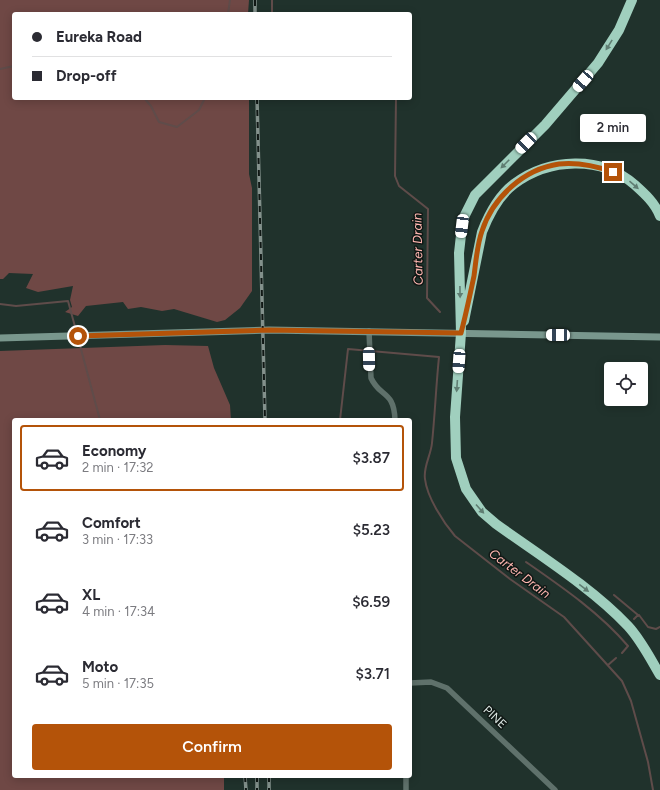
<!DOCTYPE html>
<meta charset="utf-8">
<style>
body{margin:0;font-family:Figtree,sans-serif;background:#f2f2f3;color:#2b2b33;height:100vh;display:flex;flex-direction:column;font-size:15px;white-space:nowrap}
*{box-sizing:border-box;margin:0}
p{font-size:13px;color:#7c7c81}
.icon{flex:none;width:22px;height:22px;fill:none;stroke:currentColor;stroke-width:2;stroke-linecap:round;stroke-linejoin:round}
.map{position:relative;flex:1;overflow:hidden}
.drawer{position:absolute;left:12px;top:418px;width:400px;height:360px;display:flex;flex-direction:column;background:#fff;border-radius:4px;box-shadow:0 2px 10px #0003}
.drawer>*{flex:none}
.top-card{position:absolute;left:12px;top:12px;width:400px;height:88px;border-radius:4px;box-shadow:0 2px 10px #0003;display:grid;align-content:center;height:88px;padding:0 20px;background:#fff}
.tools{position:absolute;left:604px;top:362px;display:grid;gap:8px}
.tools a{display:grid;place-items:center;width:44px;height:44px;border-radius:4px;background:#fff;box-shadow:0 2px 10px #0003;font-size:20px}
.end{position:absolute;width:18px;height:18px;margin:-9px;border:5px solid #b45309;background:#fff;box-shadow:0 0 0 2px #fff}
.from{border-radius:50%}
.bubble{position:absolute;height:28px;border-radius:4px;background:#fff;box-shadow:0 2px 10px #0003;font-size:13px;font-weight:600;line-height:28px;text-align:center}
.car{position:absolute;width:12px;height:24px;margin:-12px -6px;border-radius:5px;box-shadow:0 0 3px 1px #0007;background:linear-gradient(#fff 24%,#345 0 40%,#fff 0 76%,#345 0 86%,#fff 0)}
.top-card b{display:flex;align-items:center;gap:14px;height:38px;font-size:15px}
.top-card b+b{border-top:1px solid #e1e1e2}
.top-card i{width:10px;height:10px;background:#2b2b33}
ul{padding:7px 0 0;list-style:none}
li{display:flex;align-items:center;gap:12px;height:66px;margin:0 8px 6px;padding:0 12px;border:2px solid transparent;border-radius:4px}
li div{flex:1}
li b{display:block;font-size:15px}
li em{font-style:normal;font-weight:600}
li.active{border-color:#b45309}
li>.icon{width:36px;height:36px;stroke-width:1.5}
.cta{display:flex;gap:8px;margin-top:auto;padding:8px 20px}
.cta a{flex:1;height:46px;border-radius:4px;background:#b45309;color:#fff;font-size:16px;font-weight:600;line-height:46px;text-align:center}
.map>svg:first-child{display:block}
.forest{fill:#6f4845}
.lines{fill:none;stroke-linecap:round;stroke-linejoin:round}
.stream{stroke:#5f4c4a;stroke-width:2}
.street{stroke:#5f716b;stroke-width:5.5}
.secondary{stroke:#79978d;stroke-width:7}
.highway{stroke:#a0cfbe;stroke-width:10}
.rail-casing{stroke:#83918c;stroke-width:3.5}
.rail{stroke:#101815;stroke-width:2;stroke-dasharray:6;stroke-linecap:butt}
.oneway{fill:#5f7d72}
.route{stroke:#b45309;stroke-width:5}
.labels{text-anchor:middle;stroke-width:3;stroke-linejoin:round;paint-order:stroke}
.street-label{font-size:12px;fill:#dee9e5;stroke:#101815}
.water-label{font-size:13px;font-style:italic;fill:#ffb7b1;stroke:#101815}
</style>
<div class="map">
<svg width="660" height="790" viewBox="0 0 660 790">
<rect width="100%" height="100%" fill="#20322c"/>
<!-- forest -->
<path class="forest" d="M0,0h249l-1,14h-234v84h235v76l3,14v103l-12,17 -15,12 -8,2 -43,-13 -12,2 -21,-4 -13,2 -5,-7 -37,4 -8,10 -13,-4 7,-5 -2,-7 3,-14 -35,6 -12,-4 7,-14 -24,-1 -6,6h-3z
M165,345l43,1 6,22 16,37 1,15h-217v356h210v14h-224v-439z"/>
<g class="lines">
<!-- stream -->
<path class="stream" d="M272,0v14
M228,14l2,-14
M0,69l14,-3
M144,98l7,8 8,16 18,5 22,-17 6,-12
M396,98l-1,78 4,10 29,23 -1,89 13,14
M0,304l16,2 52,-5 9,33
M78,338l22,82
M340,420l8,-71 91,8c-3,29 -4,57 -7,86 -1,12 -9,24 -7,36 2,18 18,43 30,57l55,43 54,38 58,64 9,20 17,61 5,28
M526,562c36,25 74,51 102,84l-6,7
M614,595l24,20 -4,4
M638,616l1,-1 9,12 8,2 4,-2
M608,665l8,-7"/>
<!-- street -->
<path class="street" d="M369,331l2,47c9,20 23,12 24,42
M410,683l21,-1 16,6 108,102
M406,776v14"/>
<!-- secondary -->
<path class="secondary" d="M0,338l269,-8 391,7"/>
<!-- highway -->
<path class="highway" d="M632,0l-13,30 -21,33 -53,62 -70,70 -10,20 -3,11 -3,27 2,80 -6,84 1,41 10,31 16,23 14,12c43,31 95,63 132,102 13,14 22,32 32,49
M464,321l18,-89c7,-18 16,-36 32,-48 35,-26 87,-29 121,1 10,9 20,18 25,31"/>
<defs>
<path id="rail" d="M255,0v14
M257,98l8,322
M245,776l1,14
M257,776v14
M269,776v14"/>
</defs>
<!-- rail casing -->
<use href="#rail" class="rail-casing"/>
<!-- rail -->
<use href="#rail" class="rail"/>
</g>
<!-- one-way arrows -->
<defs><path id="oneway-solid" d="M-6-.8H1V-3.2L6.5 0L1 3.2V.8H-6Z"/></defs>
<g class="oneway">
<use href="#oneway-solid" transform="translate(609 45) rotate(122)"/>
<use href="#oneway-solid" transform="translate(505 164) rotate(135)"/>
<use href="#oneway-solid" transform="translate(634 185) rotate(41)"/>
<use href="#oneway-solid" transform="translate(460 292) rotate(89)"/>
<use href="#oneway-solid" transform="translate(457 386) rotate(94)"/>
<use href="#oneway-solid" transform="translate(480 509) rotate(48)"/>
<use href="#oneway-solid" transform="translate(584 588) rotate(37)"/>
</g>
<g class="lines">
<!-- route -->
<path class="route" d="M78,336l191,-6 192,3c5,-19 9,-38 13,-57 2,-15 3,-31 8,-45 11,-34 42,-62 77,-67 19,-2 37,2 54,8"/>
</g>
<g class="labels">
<!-- street labels -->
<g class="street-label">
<text transform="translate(495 717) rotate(43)" y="4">PINE</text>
</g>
<!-- water labels -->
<g class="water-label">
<text transform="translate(417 249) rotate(-91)" y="5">Carter Drain</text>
<text transform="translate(520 573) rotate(37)" y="5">Carter Drain</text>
</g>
</g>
</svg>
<div class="tools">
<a><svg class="icon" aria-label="locate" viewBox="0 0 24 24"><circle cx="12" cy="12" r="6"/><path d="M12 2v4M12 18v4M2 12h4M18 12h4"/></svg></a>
</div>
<i class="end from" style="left:78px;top:336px"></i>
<i class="end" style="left:613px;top:172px"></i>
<div class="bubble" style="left:580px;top:114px;width:66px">2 min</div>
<i class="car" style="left:583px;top:81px;rotate:221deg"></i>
<i class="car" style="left:526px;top:143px;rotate:225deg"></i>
<i class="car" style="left:462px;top:226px;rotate:187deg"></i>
<i class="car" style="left:558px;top:335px;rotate:271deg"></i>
<i class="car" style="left:369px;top:359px;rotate:179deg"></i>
<i class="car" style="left:459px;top:361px;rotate:184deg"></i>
<div class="top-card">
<b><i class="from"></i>Eureka Road</b>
<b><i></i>Drop-off</b>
</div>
<section class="drawer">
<ul>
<li class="active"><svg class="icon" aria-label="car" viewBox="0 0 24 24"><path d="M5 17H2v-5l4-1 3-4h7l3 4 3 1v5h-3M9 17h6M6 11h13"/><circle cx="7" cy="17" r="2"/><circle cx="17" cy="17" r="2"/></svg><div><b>Economy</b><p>2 min · 17:32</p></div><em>$3.87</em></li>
<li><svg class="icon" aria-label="car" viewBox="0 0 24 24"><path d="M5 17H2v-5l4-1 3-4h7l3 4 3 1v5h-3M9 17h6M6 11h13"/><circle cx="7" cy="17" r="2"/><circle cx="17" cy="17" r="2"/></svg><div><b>Comfort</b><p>3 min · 17:33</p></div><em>$5.23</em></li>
<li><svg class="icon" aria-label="car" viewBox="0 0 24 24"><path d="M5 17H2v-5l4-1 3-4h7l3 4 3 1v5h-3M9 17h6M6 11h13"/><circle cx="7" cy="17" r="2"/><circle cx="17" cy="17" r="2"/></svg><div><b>XL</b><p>4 min · 17:34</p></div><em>$6.59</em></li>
<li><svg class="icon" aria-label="car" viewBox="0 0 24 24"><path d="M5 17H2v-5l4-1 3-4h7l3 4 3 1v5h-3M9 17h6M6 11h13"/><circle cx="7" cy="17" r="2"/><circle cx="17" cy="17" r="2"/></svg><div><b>Moto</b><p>5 min · 17:35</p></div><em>$3.71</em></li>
</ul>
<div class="cta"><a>Confirm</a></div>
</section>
</div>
